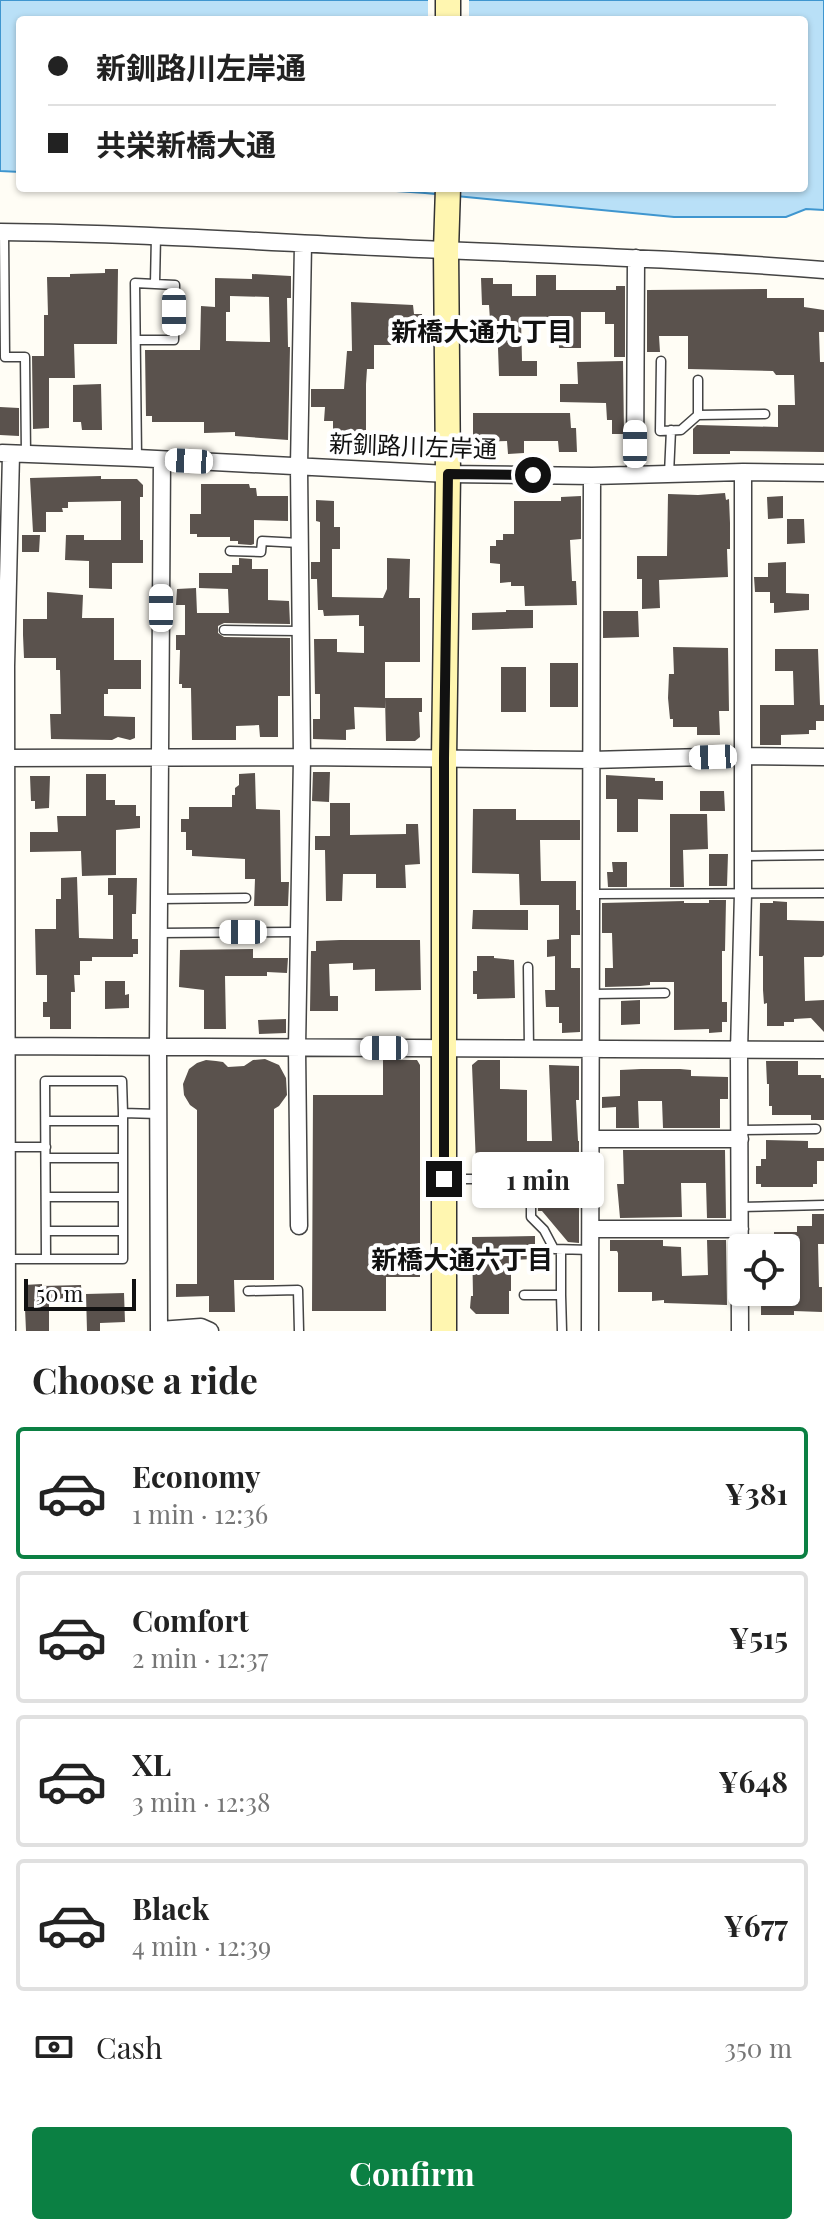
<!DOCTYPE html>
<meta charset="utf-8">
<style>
body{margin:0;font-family:"Playfair Display","Noto Sans JP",serif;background:#f2f2f2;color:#222;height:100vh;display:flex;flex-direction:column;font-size:30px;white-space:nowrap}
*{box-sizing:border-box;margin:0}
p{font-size:26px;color:#767676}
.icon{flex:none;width:44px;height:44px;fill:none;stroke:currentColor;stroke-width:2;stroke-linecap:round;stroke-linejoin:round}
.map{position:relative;height:1331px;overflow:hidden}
.drawer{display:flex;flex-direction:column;background:#fff;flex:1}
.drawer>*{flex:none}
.hud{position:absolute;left:16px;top:16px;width:792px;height:176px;border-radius:8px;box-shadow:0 2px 6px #0004;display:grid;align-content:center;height:176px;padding:0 32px;background:#fff}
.buttons{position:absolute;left:728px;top:1234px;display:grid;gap:16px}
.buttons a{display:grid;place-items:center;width:72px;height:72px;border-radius:8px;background:#fff;box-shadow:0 2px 6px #0004;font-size:40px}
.scale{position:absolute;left:24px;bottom:20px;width:112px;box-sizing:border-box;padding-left:8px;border:4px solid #111;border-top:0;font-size:22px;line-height:28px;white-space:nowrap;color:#111;-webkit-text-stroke:6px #fff;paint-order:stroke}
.end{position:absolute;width:36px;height:36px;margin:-18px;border:10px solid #111;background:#fff;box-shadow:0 0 0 4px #fff}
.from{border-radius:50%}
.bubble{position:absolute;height:56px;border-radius:8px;background:#fff;box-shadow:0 2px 6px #0004;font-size:26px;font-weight:700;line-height:56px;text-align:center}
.car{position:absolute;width:24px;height:48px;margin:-24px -12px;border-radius:10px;box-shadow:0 0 6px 2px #0007;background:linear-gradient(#fff 24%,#345 0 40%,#fff 0 76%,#345 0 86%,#fff 0)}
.hud b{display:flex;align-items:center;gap:28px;height:76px;font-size:30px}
.hud b+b{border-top:2px solid #e0e0e0}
.hud i{width:20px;height:20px;background:#222}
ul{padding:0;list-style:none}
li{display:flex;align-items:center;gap:24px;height:132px;margin:0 16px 12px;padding:0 16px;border:4px solid #e0e0e0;border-radius:8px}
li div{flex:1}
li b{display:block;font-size:30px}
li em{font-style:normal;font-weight:700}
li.on{border-color:#0b8043}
li>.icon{width:72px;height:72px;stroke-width:1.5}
h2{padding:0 32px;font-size:36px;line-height:96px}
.pay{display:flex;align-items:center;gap:20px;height:88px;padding:0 32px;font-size:30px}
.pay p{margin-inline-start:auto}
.action{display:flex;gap:16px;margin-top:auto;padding:16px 32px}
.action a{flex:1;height:92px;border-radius:8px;background:#0b8043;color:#fff;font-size:32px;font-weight:700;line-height:92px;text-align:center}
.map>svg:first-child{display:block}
.water{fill:#b9e0f7;stroke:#3f96cf;stroke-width:2}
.pier{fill:#fffdf5}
.building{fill:#5a524d;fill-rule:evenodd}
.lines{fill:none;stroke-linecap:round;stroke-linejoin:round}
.lane-casing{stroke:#444;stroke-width:11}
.street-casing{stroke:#444;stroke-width:19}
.secondary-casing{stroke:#333;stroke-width:27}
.lane{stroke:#fff;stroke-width:8}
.street{stroke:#fff;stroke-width:16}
.secondary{stroke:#fff6b0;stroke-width:24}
.route{stroke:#111;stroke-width:10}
.labels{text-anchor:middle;stroke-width:8;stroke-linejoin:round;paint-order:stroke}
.street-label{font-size:24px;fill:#111;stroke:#fff}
.neighbourhood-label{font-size:26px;font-weight:bold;fill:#111;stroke:#fff}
</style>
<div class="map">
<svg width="824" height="1331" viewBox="0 0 824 1331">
<rect width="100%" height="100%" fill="#fffdf5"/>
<!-- water -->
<path class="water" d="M0,0h824v210l-18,-1 -20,8h-112l-249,-24 -72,-5h451v-168h-784v152l-20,-1z"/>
<!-- pier -->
<path class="pier" d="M428,0h41v20h-41z"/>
<!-- building -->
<path class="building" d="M105,269h13l-1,75h-43l1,34h-26v50l-16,1 -1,-73h12v-41h4l-1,-38h23v-3l35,-1z
M252,274l39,2v22h-4l1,49h2l-2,93 -53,-4v-4l-31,1v-11h-52v-6h-6l-1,-66h55l1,-44 14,1v-29l37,1zM230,296l39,1 1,45 -44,-1v-29h4z
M536,275h20v15h60v-4h9v71h-11v-33h-9v-12h-24v36h-22l-1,-30 -37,1 1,42h15v15h-38l-2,-56h-7l-1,-15h-7l-1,-27h12v6h19v12h24z
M767,289v9h37v9l20,3v22h-5l1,30h4v90l-94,-1v3h-37v-25l4,-4 81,2v-22h17l-1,-30h-18l-3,-4 -85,-2v-33h-29l1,16h-13v-62z
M351,302l62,3 1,9h8l1,14h-10l1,17h-40v24h-7l-1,15v63h-33v-26h-9l1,-14h-14v-18h33l3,-38h5z
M623,361l1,73h-12v-14h-5l-1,-17 -46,-1v-18h18l-1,-22z
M101,384l1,46h-20l-1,-8h-8v-37z
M0,407l19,1v28l-19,-1z
M473,413h97l1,15h5l1,24h-18l-1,-11h-34v12l-16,1 -1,-13 -34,1z
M101,476v3h36l6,6v12h-3v43h3v23h-31v26l-23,-1v-27l-24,-1 1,-25h18v5h37v-39l-53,1v6h-6l1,4h-17v20h-13l-3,-54z
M201,484h48l1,4h6l1,8h31v25l-34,-1v24l-3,1 -13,-1v-3h-8v-4h-33v-3h-7v-20h11z
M725,493l1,7 3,-1 1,24v26h-3l1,28 -69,3 1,28 -18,1v-30h-5v-23h30l1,-62 30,1z
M581,496v43l-11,1 2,41h4l1,24 -52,1 -1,-20h-13v-4l-11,1v-19l-10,-1v-17h6v-6h7v-6h11v-33h47v-4z
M783,496v22l-15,1 -1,-22z
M316,500l18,1v26h6v22h-8v48l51,1 4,-9v-31l23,1 -1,39h11v64h-35v46l-31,-1 1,22 -9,1v10l-33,-1v-20h7v-25h-5l-1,-55h23v13l27,1v-27h-5v-11l-35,1 -1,-6h-5l-1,-31h-6v-17h9v-40l-4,-1z
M787,519h17l1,24 -18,1z
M22,535h18l-1,17h-17z
M239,558l13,1v10h16v31l21,1 1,23 -66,-1 -6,3v7l6,4 66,1v58h-12v41h-18l-1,-12 -23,1v14h-44l-1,-52h-9v-4h-3l1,-34h-4v-15h9v-30h-9l1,-16 19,-1 1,25h32l-1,-24 -29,-1v-15h33v-8h7z
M786,562v31l23,1v16l-35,3v-10h-4v-11h-15l-1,-15h14v-14z
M47,592l36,3 -1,23h32v42h27v29h-33v5h-4v22l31,1v21l-5,2 -12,-3 -6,3 -61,-1 -1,-25h11l-1,-44h-4v-12h-32l-1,-23v-16h24z
M506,610h27v18l-61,2v-17l34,-1z
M603,611h35l1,26 -36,1z
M673,647l55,1 1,63h-10l1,24h-23v-8h-24v-8h-3l-2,-21 1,-24h5z
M775,649h43l2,56h4v16h-8v9h-7v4l-28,1v10h-21v-40h34l-1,-34h-18z
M550,663h28v44h-28z
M501,667h25v45h-25z
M385,698h37v14h-3l1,25 -5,4h-29z
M313,772h17l-1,30 -17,-1z
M255,773l1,36 24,1 1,72h8l-1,24h-34l1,-27h-10v-20l-53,-3v-6h-6v-18h-5v-13h8v-12h43v-12h3v-7l4,-3v-11z
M86,774h20v26h9v5h21v11h4v12l-24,2v45l-34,1 -1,-25 -51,1v-20h28l-1,-16h29z
M606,775l49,3v3h8v19l-25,-1v33h-21v-33h-11z
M30,776h20l-1,32 -14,1v-8h-4z
M700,791h24l1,20h-25z
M330,803h20v32l56,-1v-10h12l2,40 -15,1 1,23h-30v-14h-33l-1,27h-16l-1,-51h-10v-14h15z
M473,809h43v11h64v20h-40l1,41h35v29h4v25h-9v33h9v64l-18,1v-10h-3v-16h-13l-1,-17h10v-34l-8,1v-17l12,-1v-34h-39l-1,-31 -47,-1z
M670,814h37l1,35 -25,1 1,37h-14z
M709,854h19l-1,32h-18z
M612,862h15v25h-19l-1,-15h6z
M77,877l2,61 34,1v-44h-5v-17h29l-1,36h-4v25h6v15h-5v3h-41v4h-12v14h-6l1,17h-4v37h-21v-12h-7v-15h4v-27h-11l-1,-46h21v-30h5v-21z
M709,900h17l-1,51h-3v51h5v20h-5v10l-13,1v-4l-35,1v-48h-24v3l-10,1 -35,1v-19h8l-1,-35h-10v-30l82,-2v2h25z
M773,901l14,1v18l37,1v34l-2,2h-18l1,44 19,-1v32l-13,-14 -17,1v3h-10v4h-17v-23l-3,1 -1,-14v-34h-4l1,-53h13z
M473,910h55v20l-56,-1z
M340,940h80l1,50 -46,1v-22l-22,1v-7l-24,1 1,32h8v15h-28l1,-60h5v-10z
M253,949v9h35l-1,15 -20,-1v4h-42l1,53h-22v-39l-25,-3 1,-37z
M477,956h17v2l20,2 1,38 -38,1v-5h-4v-23h4z
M105,981h20v14l4,-1v14l-24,1z
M640,1000v24l-19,1v-24z
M286,1019v14l-27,1 -1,-14z
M265,1059l14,6 7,13 1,17 -8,11 -5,3v171h-40l1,32h-26v-16l-33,1v-13h21v-174l-7,-5 -6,-10 -1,-11 6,-15 8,-6 9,-3 10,1 7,1 5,5 16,-1 9,-6z
M383,1060h34l3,5v212h-34v34h-74l1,-216h70z
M478,1060h22v29l27,1v51h25l-3,-76 30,1v34h-3l2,41h1v102l-11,-1 -26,-31h-4l-1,-46h-61l-4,-100z
M766,1061h32v14h23v3h3v42h-13v-5h-39v-9h-3v-22h-2z
M641,1069h39l11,1v6l37,1v22h-8v29h-57l-1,-27h-24l1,27h-23v-21l-14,1v-11l18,-1v-26z
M766,1140l42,1v7h16v13h-7v23h-4v3h-52v-3h-5v-18h5v-7h5z
M623,1150h102l1,68h-19l-1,-35h-25l1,34 -62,1 -3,-34h7z
M812,1214h12v30h-6l1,43h3v25l-28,-1v4h-33v-11h-6v-12h31v-44h-12v-16h23v-6h15z
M535,1236v23l-24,1v31h-2v23h-33l-6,-6 1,-12h2l-1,-59z
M610,1240h53v6l18,1 1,29 26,-1 -1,-35h19l1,65 -63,-2v-3l-12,1v-9h-34v-39l-1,-2h-7z
M42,1284v2l39,-1 1,13 -33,1v32h-23l-2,-46z
M124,1293l1,29 -25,1v8h-13l-1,-37z"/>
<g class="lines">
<defs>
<path id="lane" d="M4,233l1,124h20l1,98
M136,340h38l1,-55 -20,-1
M661,361l-1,70 21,-1 17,-15
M698,380v35l67,-1
M137,458l-2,-175 20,1 1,-48
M669,474l2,-44
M230,551l31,1 1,-11 38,2
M224,630l76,1
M744,856l80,-1
M592,894l232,-1
M159,899l87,-1
M159,933l139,-1
M528,967l1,82
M592,994l73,-1
M46,1121h76
M740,1130l76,-1
M6,1147h40
M46,1158h77
M449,1179h82v38l13,13 10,19 37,1
M46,1197h77
M740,1207l84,-2
M46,1231h77
M6,1259h117v-146l35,1
M46,1259l-1,-178h77l1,32
M248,1291l50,-1 1,41
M524,1295h37v-45
M561,1295l1,36"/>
<path id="street" d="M0,232c125,1 250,9 376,15 149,7 299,11 448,23
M2,453l135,5 311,16 144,2 151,-4 81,1
M635,475l1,-217
M0,758l302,-1 289,3 152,-4 81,1
M0,1046l824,4
M591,1139h149
M299,1226l-2,-178 5,-291 -3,-290 4,-223
M591,1229h149
M159,1330l42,-3 9,4
M7,1331l-1,-665 5,-212
M159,1331l-1,-284 4,-587
M590,1331l2,-855
M740,1331l-1,-280 4,-158v-421"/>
<path id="secondary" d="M448,0v20
M444,1331v-572l4,-285 -2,-224 2,-62"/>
</defs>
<!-- lane casing -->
<use href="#lane" class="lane-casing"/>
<!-- street casing -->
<use href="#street" class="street-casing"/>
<!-- secondary casing -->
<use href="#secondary" class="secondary-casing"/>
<!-- lane -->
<use href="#lane" class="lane"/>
<!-- street -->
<use href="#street" class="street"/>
<!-- secondary -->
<use href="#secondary" class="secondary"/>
</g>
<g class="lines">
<!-- route -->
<path class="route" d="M444,1179v-420l4,-285 85,1"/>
</g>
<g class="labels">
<!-- street labels -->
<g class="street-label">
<text transform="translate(413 447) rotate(2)" y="8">新釧路川左岸通</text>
</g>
<!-- neighbourhood labels -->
<g class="neighbourhood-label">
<text x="482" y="341">新橋大通九丁目</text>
<text x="462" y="1269">新橋大通六丁目</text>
</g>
</g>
</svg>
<div class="buttons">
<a><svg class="icon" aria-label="locate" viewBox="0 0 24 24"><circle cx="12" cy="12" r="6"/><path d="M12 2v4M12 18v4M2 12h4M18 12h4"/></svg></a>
</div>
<div class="scale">50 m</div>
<i class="end from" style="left:533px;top:475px"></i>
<i class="end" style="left:444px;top:1179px"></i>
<div class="bubble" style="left:472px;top:1152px;width:132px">1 min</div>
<i class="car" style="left:174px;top:312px;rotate:180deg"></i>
<i class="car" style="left:635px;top:444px;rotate:0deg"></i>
<i class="car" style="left:189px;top:461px;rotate:273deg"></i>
<i class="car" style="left:161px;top:608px;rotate:0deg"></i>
<i class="car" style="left:713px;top:757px;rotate:268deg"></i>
<i class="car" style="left:243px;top:932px;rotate:270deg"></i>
<i class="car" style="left:384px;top:1048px;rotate:270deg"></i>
<div class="hud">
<b><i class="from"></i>新釧路川左岸通</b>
<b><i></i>共栄新橋大通</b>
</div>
</div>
<section class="drawer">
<h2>Choose a ride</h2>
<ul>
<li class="on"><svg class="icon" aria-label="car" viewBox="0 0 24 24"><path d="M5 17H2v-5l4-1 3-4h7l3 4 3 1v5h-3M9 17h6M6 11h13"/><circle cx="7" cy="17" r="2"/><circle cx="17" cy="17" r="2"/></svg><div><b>Economy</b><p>1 min · 12:36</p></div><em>¥381</em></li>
<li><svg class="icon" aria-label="car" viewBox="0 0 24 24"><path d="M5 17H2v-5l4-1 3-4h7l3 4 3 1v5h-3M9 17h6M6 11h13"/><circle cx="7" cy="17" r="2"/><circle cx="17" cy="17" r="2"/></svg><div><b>Comfort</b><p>2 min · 12:37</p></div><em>¥515</em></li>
<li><svg class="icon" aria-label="car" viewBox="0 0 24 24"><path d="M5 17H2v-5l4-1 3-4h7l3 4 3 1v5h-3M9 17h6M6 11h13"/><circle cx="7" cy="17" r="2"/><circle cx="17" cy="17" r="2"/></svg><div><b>XL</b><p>3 min · 12:38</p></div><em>¥648</em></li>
<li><svg class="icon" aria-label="car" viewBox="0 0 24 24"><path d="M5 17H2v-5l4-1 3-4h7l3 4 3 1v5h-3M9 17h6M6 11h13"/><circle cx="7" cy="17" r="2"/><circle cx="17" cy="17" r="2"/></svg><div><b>Black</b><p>4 min · 12:39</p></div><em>¥677</em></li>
</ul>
<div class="pay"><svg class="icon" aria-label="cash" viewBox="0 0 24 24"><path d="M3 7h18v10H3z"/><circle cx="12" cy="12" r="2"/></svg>Cash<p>350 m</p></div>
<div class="action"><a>Confirm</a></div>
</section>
